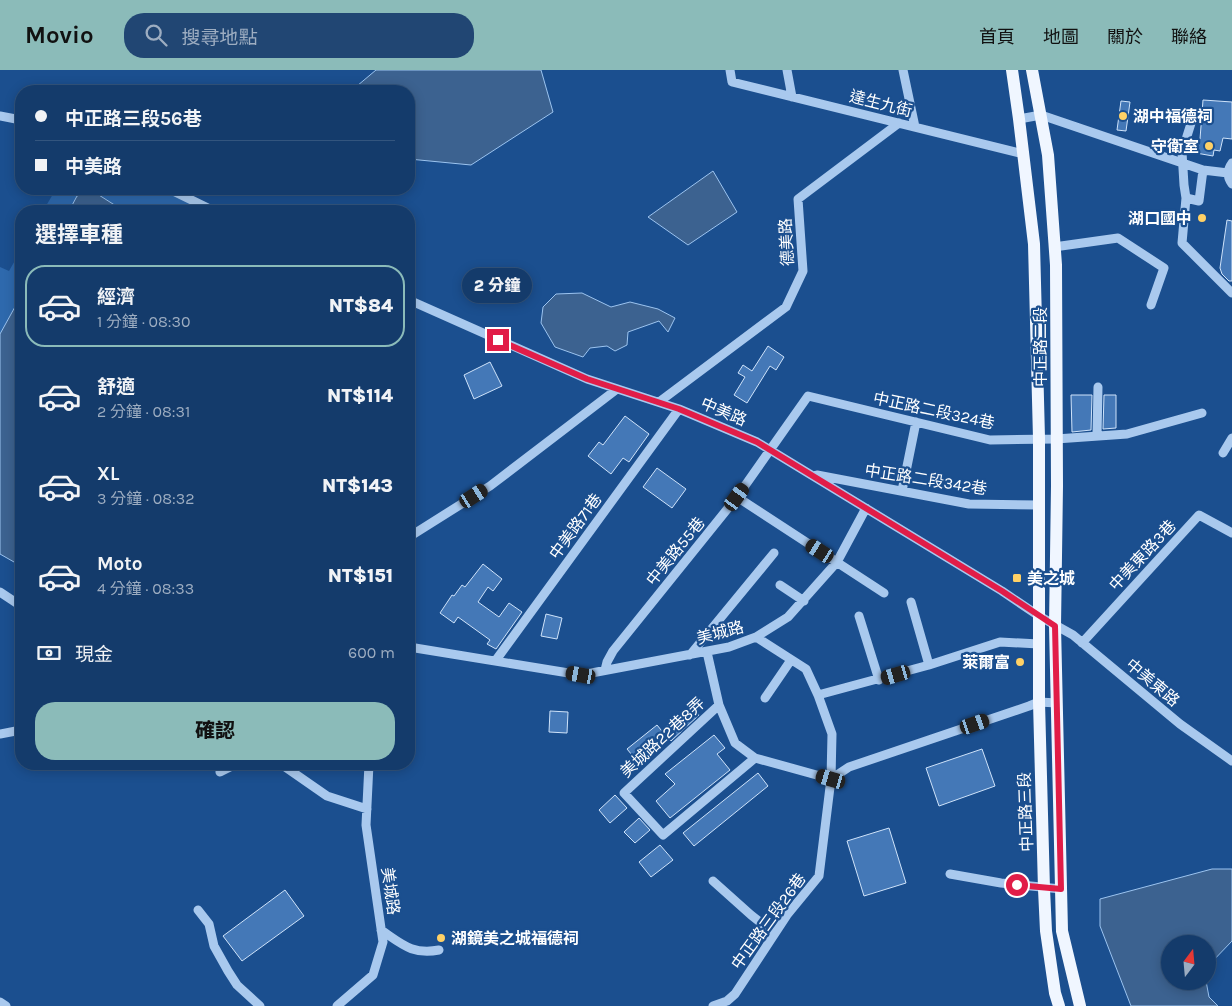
<!DOCTYPE html>
<html lang="zh-TW">
<meta charset="utf-8">
<style>
body{margin:0;font-family:Karla,"Noto Sans TC",sans-serif;background:#214673;color:#f1f3f6;height:100vh;display:flex;flex-direction:column;font-size:19px;white-space:nowrap}
*{box-sizing:border-box;margin:0}
p{font-size:16px;color:#9dadc1}
.icon{flex:none;width:28px;height:28px;fill:none;stroke:currentColor;stroke-width:2;stroke-linecap:round;stroke-linejoin:round}
.map{position:relative;flex:1;overflow:hidden}
.panel{position:absolute;left:15px;top:135px;width:400px;height:565px;display:flex;flex-direction:column;background:#143b6b;border-radius:20px;box-shadow:0 2px 12px #0003,0 0 0 1px #33557e}
.panel>*{flex:none}
.guide{position:absolute;left:15px;top:15px;width:400px;height:110px;border-radius:20px;box-shadow:0 2px 12px #0003,0 0 0 1px #33557e;display:grid;align-content:center;height:110px;padding:0 20px;background:#143b6b}
.needle{width:32px;rotate:16deg}
.tools{position:absolute;left:1161px;top:865px;display:grid;gap:10px}
.tools a{display:grid;place-items:center;width:55px;height:55px;border-radius:50%;background:#143b6b;box-shadow:0 2px 12px #0003,0 0 0 1px #33557e;font-size:25px}
.end{position:absolute;width:22px;height:22px;margin:-11px;border:6px solid #e11d48;background:#fff;box-shadow:0 0 0 2px #fff}
.from{border-radius:50%}
.bubble{position:absolute;height:35px;border-radius:18px;background:#143b6b;box-shadow:0 2px 12px #0003,0 0 0 1px #33557e;font-size:16px;font-weight:800;line-height:35px;text-align:center}
.car{position:absolute;width:15px;height:30px;margin:-15px -8px;border-radius:6px;box-shadow:0 0 4px 1px #0007;background:linear-gradient(#222 24%,#8ab4d8 0 40%,#222 0 76%,#8ab4d8 0 86%,#222 0)}
.guide b{display:flex;align-items:center;gap:18px;height:48px;font-size:19px}
.guide b+b{border-top:1px solid #33557e}
.guide i{width:12px;height:12px;background:#f1f3f6}
ul{padding:0;list-style:none}
li{display:flex;align-items:center;gap:15px;height:82px;margin:0 10px 8px;padding:0 10px;border:2px solid transparent;border-radius:20px}
li div{flex:1}
li b{display:block;font-size:19px}
li em{font-style:normal;font-weight:800}
li.selected{border-color:#8bbbb9}
li>.icon{width:45px;height:45px;stroke-width:1.5}
h2{padding:0 20px;font-size:22px;line-height:60px}
.pay{display:flex;align-items:center;gap:12px;height:55px;padding:0 20px;font-size:19px}
.pay p{margin-inline-start:auto}
.primary-button{display:flex;gap:10px;margin-top:auto;padding:10px 20px}
.primary-button a{flex:1;height:58px;border-radius:20px;background:#8bbbb9;color:#111;font-size:20px;font-weight:800;line-height:58px;text-align:center}
header{display:flex;align-items:center;gap:30px;box-sizing:border-box;height:70px;padding:0 25px;background:#8bbbb9;color:#111}
header strong{font-size:24px}
nav{display:flex;gap:28px;margin-inline-start:auto;font-size:18px}
.search{width:350px;height:45px;background:#214673;display:flex;align-items:center;gap:12px;box-sizing:border-box;padding:0 18px;border-radius:20px;color:#9dadc1;font-size:19px}
.map>svg:first-child{display:block}
.green{fill:#2e69ad}
.water{fill:#3c6290;stroke:#9cc4f0}
.building{fill:#4478b7;stroke:#cfe3fa}
.lines{fill:none;stroke-linecap:round;stroke-linejoin:round}
.minor{stroke:#a9c9ee;stroke-width:9}
.major{stroke:#f0f6ff;stroke-width:12}
.route{stroke:#e11d48;stroke-width:6}
.poi-dot{fill:#ffd166;stroke:#1b4f8f;stroke-width:2}
.labels{text-anchor:middle;stroke-width:4.5;stroke-linejoin:round;paint-order:stroke}
.street-label{font-size:16px;fill:#fff;stroke:#1b4f8f}
.poi-label{font-size:16px;font-weight:bold;fill:#fff;stroke:#1b4f8f;text-anchor:start}
</style>
<header>
<strong>Movio</strong>
<div class="search"><svg class="icon" aria-label="search" viewBox="0 0 24 24"><circle cx="10" cy="10" r="6"/><path d="M15 15l6 6"/></svg>搜尋地點</div>
<nav><a>首頁</a><a>地圖</a><a>關於</a><a>聯絡</a></nav>
</header>
<div class="map">
<svg width="1232" height="936" viewBox="0 0 1232 936">
<rect width="100%" height="100%" fill="#1b4f8f"/>
<!-- green -->
<path class="green" d="M56,119h113l28,15 -1,7h-72l-33,-21 -14,6 -8,15h-26z
M21,180v46l-21,38v-67l9,4z"/>
<!-- water -->
<path class="water" d="M376,0h165l12,42 -82,53 -62,-6v-68h-58z
M713,101l24,41 -49,33 -40,-28z
M91,120l33,21h-55l8,-15z
M582,223l29,14 19,-5 28,7 17,9 -7,14 -9,-11 -31,11 -1,13 -12,6 -8,-5 -17,2 -7,9 -28,-10 -14,-24 2,-16 13,-13z
M21,226v270l-21,-12v-220z
M1212,799h20v72l-24,25v-22h-38v37h36l3,16 9,9h-87l-31,-80v-27z"/>
<!-- building -->
<path class="building" d="M1203,30l29,2v37l-9,-1 -3,13 -6,-1 -1,6 -17,-3 3,-14h1z
M1121,31l9,1 -4,29 -9,-1z
M1227,150l5,1v60h-3l-7,-7 -2,-6z
M768,276l16,11 -8,13 -6,-4 -23,37 -13,-8 11,-18 -7,-4 5,-8 9,6z
M490,292l12,24 -28,13 -10,-24z
M1071,325h21l-1,35 -19,2z
M1104,325h12v33l-13,1z
M625,346l24,18 -20,28 -6,-4 -12,16 -23,-18 11,-14 4,3z
M657,398l29,21 -14,19 -29,-21z
M483,494l19,15 -9,12 -5,-4 -10,15 21,15 10,-14 13,9 -26,37 -9,-5 3,-4 -32,-23 -4,6 -14,-10 12,-18 2,1 8,-11 3,2z
M546,544l16,4 -5,21 -16,-3z
M692,636l7,9 -28,26 -9,-11z
M550,641l18,1 -1,21 -18,-1z
M657,655l9,11 -29,25 -10,-12z
M714,665l11,13 -8,6 13,16 -60,48 -14,-17 19,-17 -10,-10z
M982,679l13,37 -56,20 -13,-38z
M758,703l10,13 -74,60 -11,-13z
M615,725l12,13 -17,15 -11,-13z
M639,748l11,12 -15,13 -11,-11z
M889,758l17,55 -42,13 -17,-55z
M660,775l13,15 -22,17 -12,-15z
M285,820l19,26 -62,45 -19,-25z"/>
<g class="lines">
<!-- minor -->
<path class="minor" d="M730,0l2,12 292,72
M787,0l5,27
M903,0l12,57
M0,46l21,4
M1019,49l22,-4 162,55 25,3
M1232,93c-5,7 -5,14 0,21
M1203,100l-4,31 -13,-3 -4,45 50,50
M169,119l45,22
M1186,128l-2,-13 -2,-33 11,-35
M1054,177l64,-9 46,30 -13,37
M409,230l178,79 92,30 78,33 245,149 37,25 34,19 107,89 52,37
M659,332l127,-95 17,-36 -5,-72 101,-76
M1097,366l1,-49
M1223,383l9,-15
M817,405l152,29 70,1
M902,421l14,-69
M737,427l147,96
M409,467l81,-51 127,-97
M780,515l24,16
M0,522l21,14
M911,532l18,63
M859,546l20,64
M1082,573l117,-128 33,18
M409,577l172,28 148,-28 27,-10 32,-20 49,-55 29,-54
M707,582l12,53 16,38 20,15 76,21
M690,585l84,-102
M496,590l183,-251
M605,600l2,-8 6,-11 124,-154 71,-101 182,44 66,-1 71,-5 75,-21
M818,625l111,-30 71,-23 39,2
M765,628l26,-38
M719,635l-95,88 39,42 92,-77
M0,664l21,-4
M281,694l46,32 40,13
M220,702l16,-8
M831,709l18,-12 180,-61 10,-4 18,1
M950,804l51,9 60,6
M713,811l38,34 23,18
M198,840l11,14 5,22 14,25 9,14 23,21
M381,860c21,14 31,25 58,20
M0,932l6,4
M337,936l36,-31 10,-33 -17,-117 3,-61
M713,936l14,-5 8,-7 52,-79 32,-39 12,-97 1,-45 -14,-39 -12,-26 -50,-32"/>
<!-- major -->
<path class="major" d="M1012,0l7,49 15,125 5,194v264l5,187 2,42 9,62 4,13
M1032,0l16,85 8,110 1,221 -2,140 7,305 18,75"/>
</g>
<g class="lines">
<!-- route -->
<path class="route" d="M498,270l89,39 92,30 78,33 245,149 53,35 6,263 -44,-4"/>
</g>
<!-- markers -->
<g class="poi-dot">
<circle cx="1123" cy="46" r="5"/>
<circle cx="1209" cy="76" r="5"/>
<circle cx="1202" cy="148" r="5"/>
<rect x="1012" y="503" width="10" height="10" rx="2.5"/>
<circle cx="1020" cy="592" r="5"/>
<circle cx="441" cy="868" r="5"/>
</g>
<g class="labels">
<!-- street labels -->
<g class="street-label">
<text transform="translate(881 33) rotate(14)" y="6">達生九街</text>
<text transform="translate(786 172) rotate(-93)" y="6">德美路</text>
<text transform="translate(1040 277) rotate(-90)" y="6">中正路二段</text>
<text transform="translate(934 340) rotate(12)" y="6">中正路二段324巷</text>
<text transform="translate(724 341) rotate(23)" y="6">中美路</text>
<text transform="translate(926 409) rotate(9)" y="6">中正路二段342巷</text>
<text transform="translate(575 456) rotate(-54)" y="6">中美路71巷</text>
<text transform="translate(675 481) rotate(-51)" y="6">中美路55巷</text>
<text transform="translate(1142 485) rotate(-47)" y="6">中美東路3巷</text>
<text transform="translate(720 562) rotate(-15)" y="6">美城路</text>
<text transform="translate(1153 612) rotate(40)" y="6">中美東路</text>
<text transform="translate(662 667) rotate(-43)" y="6">美城路22巷8弄</text>
<text transform="translate(1025 742) rotate(-92)" y="6">中正路三段</text>
<text transform="translate(391 821) rotate(82)" y="6">美城路</text>
<text transform="translate(768 851) rotate(-54)" y="6">中正路三段26巷</text>
</g>
<!-- poi labels -->
<g class="poi-label">
<text x="1133" y="52">湖中福德祠</text>
<text x="1199" y="82" text-anchor="end">守衛室</text>
<text x="1192" y="154" text-anchor="end">湖口國中</text>
<text x="1027" y="514">美之城</text>
<text x="1010" y="598" text-anchor="end">萊爾富</text>
<text x="451" y="874">湖鏡美之城福德祠</text>
</g>
</g>
</svg>
<div class="tools">
<a><svg class="needle" viewBox="-14 -14 28 28"><path d="M0-13l5 13h-10z" fill="#e53935"/><path d="M0 13l5-13h-10z" fill="#9dadc1"/></svg></a>
</div>
<i class="end from" style="left:1017px;top:815px"></i>
<i class="end" style="left:498px;top:270px"></i>
<div class="bubble" style="left:462px;top:198px;width:70px">2 分鐘</div>
<i class="car" style="left:474px;top:426px;rotate:57deg"></i>
<i class="car" style="left:737px;top:427px;rotate:36deg"></i>
<i class="car" style="left:820px;top:481px;rotate:303deg"></i>
<i class="car" style="left:581px;top:605px;rotate:280deg"></i>
<i class="car" style="left:896px;top:605px;rotate:254deg"></i>
<i class="car" style="left:975px;top:654px;rotate:71deg"></i>
<i class="car" style="left:831px;top:709px;rotate:286deg"></i>
<div class="guide">
<b><i class="from"></i>中正路三段56巷</b>
<b><i></i>中美路</b>
</div>
<section class="panel">
<h2>選擇車種</h2>
<ul>
<li class="selected"><svg class="icon" aria-label="car" viewBox="0 0 24 24"><path d="M5 17H2v-5l4-1 3-4h7l3 4 3 1v5h-3M9 17h6M6 11h13"/><circle cx="7" cy="17" r="2"/><circle cx="17" cy="17" r="2"/></svg><div><b>經濟</b><p>1 分鐘 · 08:30</p></div><em>NT$84</em></li>
<li><svg class="icon" aria-label="car" viewBox="0 0 24 24"><path d="M5 17H2v-5l4-1 3-4h7l3 4 3 1v5h-3M9 17h6M6 11h13"/><circle cx="7" cy="17" r="2"/><circle cx="17" cy="17" r="2"/></svg><div><b>舒適</b><p>2 分鐘 · 08:31</p></div><em>NT$114</em></li>
<li><svg class="icon" aria-label="car" viewBox="0 0 24 24"><path d="M5 17H2v-5l4-1 3-4h7l3 4 3 1v5h-3M9 17h6M6 11h13"/><circle cx="7" cy="17" r="2"/><circle cx="17" cy="17" r="2"/></svg><div><b>XL</b><p>3 分鐘 · 08:32</p></div><em>NT$143</em></li>
<li><svg class="icon" aria-label="car" viewBox="0 0 24 24"><path d="M5 17H2v-5l4-1 3-4h7l3 4 3 1v5h-3M9 17h6M6 11h13"/><circle cx="7" cy="17" r="2"/><circle cx="17" cy="17" r="2"/></svg><div><b>Moto</b><p>4 分鐘 · 08:33</p></div><em>NT$151</em></li>
</ul>
<div class="pay"><svg class="icon" aria-label="cash" viewBox="0 0 24 24"><path d="M3 7h18v10H3z"/><circle cx="12" cy="12" r="2"/></svg>現金<p>600 m</p></div>
<div class="primary-button"><a>確認</a></div>
</section>
</div>
